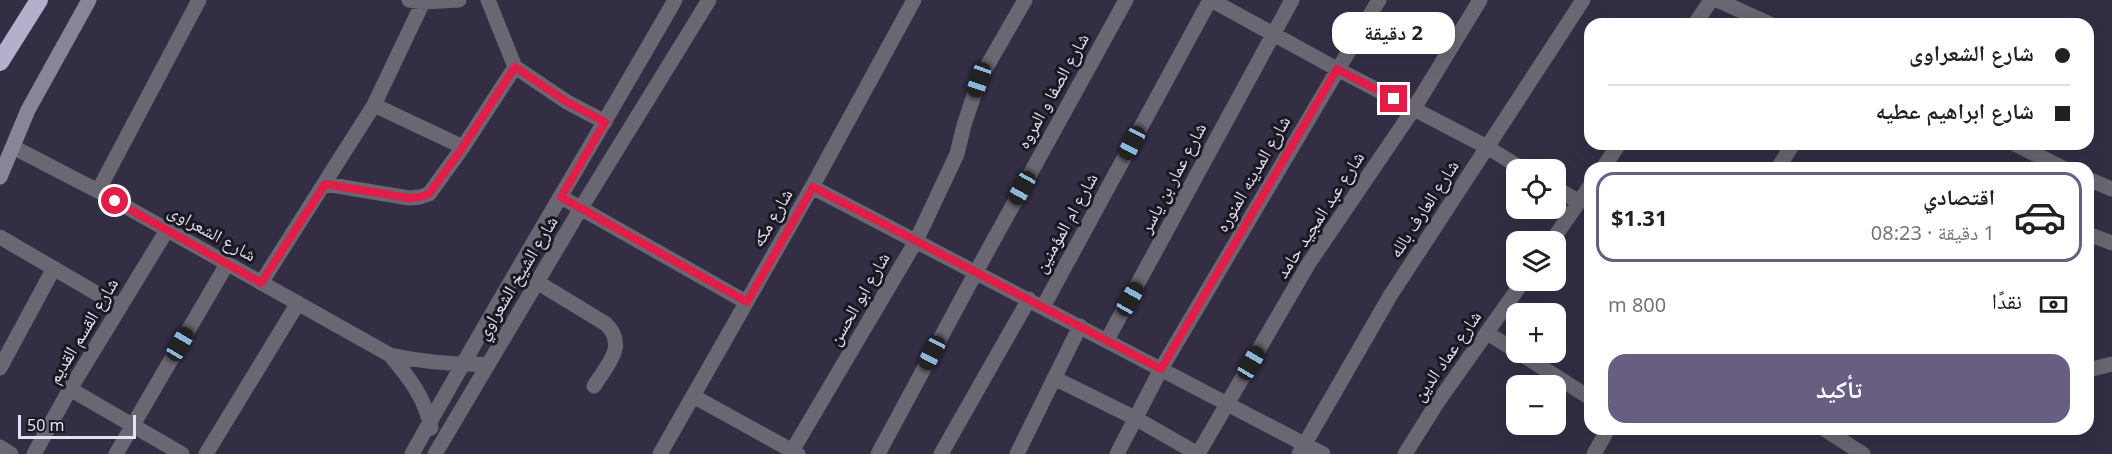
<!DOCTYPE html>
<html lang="ar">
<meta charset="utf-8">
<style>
body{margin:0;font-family:"Noto Sans","Noto Naskh Arabic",sans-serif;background:#f2f2f2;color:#202124;direction:rtl;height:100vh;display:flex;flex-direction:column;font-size:22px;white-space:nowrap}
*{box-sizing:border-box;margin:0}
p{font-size:20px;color:#757577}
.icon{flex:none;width:33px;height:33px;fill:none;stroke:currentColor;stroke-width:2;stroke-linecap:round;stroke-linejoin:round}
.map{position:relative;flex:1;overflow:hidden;direction:ltr}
.drawer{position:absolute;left:1584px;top:162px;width:510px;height:273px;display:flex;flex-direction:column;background:#fff;border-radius:18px;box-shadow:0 6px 24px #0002;direction:rtl}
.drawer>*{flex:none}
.top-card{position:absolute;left:1584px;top:18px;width:510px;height:132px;border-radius:18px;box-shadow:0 6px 24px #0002;direction:rtl;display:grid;align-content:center;height:132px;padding:0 24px;background:#fff}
.buttons{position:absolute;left:1506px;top:159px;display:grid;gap:12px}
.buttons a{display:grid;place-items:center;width:60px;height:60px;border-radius:12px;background:#fff;box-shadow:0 6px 24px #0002;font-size:30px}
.scale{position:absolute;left:18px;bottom:15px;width:118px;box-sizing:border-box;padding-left:6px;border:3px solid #e5e1f0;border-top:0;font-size:16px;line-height:21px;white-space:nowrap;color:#e5e1f0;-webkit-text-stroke:4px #1b1823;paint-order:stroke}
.end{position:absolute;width:27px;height:27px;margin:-14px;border:8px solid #e11d48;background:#fff;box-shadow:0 0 0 3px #fff}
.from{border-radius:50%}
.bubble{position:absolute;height:42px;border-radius:18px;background:#fff;box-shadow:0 6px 24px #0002;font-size:20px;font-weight:700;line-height:42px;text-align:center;direction:rtl}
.car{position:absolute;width:18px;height:36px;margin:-18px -9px;border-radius:8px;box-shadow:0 0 4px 2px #0007;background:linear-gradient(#222 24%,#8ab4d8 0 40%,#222 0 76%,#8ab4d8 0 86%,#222 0)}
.top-card b{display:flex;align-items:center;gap:21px;height:57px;font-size:22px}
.top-card b+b{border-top:2px solid #e0e0e0}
.top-card i{width:15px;height:15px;background:#202124}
ul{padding:10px 0 0;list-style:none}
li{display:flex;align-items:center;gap:18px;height:90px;margin:0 12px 9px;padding:0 12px;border:3px solid transparent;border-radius:18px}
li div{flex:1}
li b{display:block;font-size:22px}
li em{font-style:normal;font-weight:700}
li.current{border-color:#675e82}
li>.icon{width:54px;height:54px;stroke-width:1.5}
.pay{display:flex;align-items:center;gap:15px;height:66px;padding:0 24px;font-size:22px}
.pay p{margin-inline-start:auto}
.primary-button{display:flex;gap:12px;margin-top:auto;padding:12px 24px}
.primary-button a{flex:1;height:69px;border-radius:18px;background:#675e82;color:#fff;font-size:24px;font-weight:700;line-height:69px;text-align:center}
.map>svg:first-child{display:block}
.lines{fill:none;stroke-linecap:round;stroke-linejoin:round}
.street{stroke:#6a6773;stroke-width:15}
.secondary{stroke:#898597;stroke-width:15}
.highway{stroke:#b6afcc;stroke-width:18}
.route{stroke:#e11d48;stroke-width:8}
.labels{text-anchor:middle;stroke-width:6;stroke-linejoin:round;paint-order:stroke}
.street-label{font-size:18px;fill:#e5e1f0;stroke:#1b1823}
</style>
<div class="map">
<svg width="2112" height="454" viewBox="0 0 2112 454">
<rect width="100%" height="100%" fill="#342e45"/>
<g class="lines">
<!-- street -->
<path class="street" d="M409,0l14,2 36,-2
M488,0l27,67 52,35 38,20
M1211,0l126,69 150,78 37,23
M1717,0l53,24
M1695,24l16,-24
M374,105l89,42
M2015,144l48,24
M13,147l85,44 292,164c33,7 65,10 98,9
M1603,168l16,-24
M1778,168l15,-24
M2088,179l24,10
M325,184l84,14 11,-1 9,-3 34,-47 52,-80
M812,187l511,267
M1556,188l23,14
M98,191l101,-191
M561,197l185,105
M2088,234l24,9
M0,237l120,70
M1551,242l39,-56
M537,282l69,42c22,22 1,41 -12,62
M261,283l113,-178 49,-103
M1043,307l167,-307
M1487,333l29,18
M1107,340l185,-340
M1518,352l72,46
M390,355c18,21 36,44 41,73
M0,368l54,-100
M2088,370l24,-6
M1054,378l81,40 63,36 111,-191 104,-153 67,-110
M70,389l112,65
M693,396l105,58
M1824,429l39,25
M0,447l11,7
M792,451l124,-210 41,-87 7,-29 15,-45 46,-80
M34,454l36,-65 97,-159
M116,454l111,-190
M206,454l92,-151
M412,454c85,-153 176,-302 263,-454
M435,454l146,-246 128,-208
M660,454l152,-267 102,-187
M878,454l98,-182 150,-272
M941,454l88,-155
M1017,454l63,-128
M1117,454l44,-85 218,-369
M1299,454l91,-158 193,-296
M1405,454l32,-51 87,-123
M1594,454l14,-25"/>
<!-- secondary -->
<path class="secondary" d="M0,177l28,-67 61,-110"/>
<!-- highway -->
<path class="highway" d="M0,62l39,-62"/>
</g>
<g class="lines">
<!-- route -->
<path class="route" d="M115,201l146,82 64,-99 84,14 11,-1 9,-3 34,-47 52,-80 52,35 38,20 -44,75 186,105 66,-115 348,182 176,-300 57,30"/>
</g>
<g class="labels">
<!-- street labels -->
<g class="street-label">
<text transform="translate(1053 91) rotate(-61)" y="6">شارع الصفا و المروه</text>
<text transform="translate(1253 174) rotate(-60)" y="6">شارع المدينه المنوره</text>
<text transform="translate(1173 178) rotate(-62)" y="6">شارع عمار بن ياسر</text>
<text transform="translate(1424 209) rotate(-57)" y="6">شارع العارف بالله</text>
<text transform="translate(1320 215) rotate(-57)" y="6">شارع عبد المجيد حامد</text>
<text transform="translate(772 218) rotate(-60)" y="6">شارع مكه</text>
<text transform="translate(1066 223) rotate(-61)" y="6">شارع ام المؤمنين</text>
<text transform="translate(212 233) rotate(29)" y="6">شارع الشعراوى</text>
<text transform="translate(517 278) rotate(-59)" y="6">شارع الشيخ الشعراوي</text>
<text transform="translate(859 299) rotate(-60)" y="6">شارع ابو الحسن</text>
<text transform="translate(83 331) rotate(-59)" y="6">شارع القسم القديم</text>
<text transform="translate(1447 356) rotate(-55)" y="6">شارع عماد الدين</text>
</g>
</g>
</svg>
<div class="buttons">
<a><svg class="icon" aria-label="locate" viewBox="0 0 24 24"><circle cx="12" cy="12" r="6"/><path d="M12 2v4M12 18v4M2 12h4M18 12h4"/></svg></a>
<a><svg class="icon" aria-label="layers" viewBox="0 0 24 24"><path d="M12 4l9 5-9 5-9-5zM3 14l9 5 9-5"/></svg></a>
<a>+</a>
<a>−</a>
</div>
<div class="scale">50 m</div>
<i class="end from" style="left:115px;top:201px"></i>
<i class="end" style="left:1394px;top:99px"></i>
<div class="bubble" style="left:1332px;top:12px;width:123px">2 دقيقة</div>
<i class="car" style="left:979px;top:80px;rotate:199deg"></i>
<i class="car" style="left:1132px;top:143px;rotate:208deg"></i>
<i class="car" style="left:1022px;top:188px;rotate:209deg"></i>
<i class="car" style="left:1130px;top:299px;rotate:29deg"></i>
<i class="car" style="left:180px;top:344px;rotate:30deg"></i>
<i class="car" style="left:932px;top:353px;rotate:208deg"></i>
<i class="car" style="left:1251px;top:363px;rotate:30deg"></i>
<div class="top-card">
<b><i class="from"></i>شارع الشعراوى</b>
<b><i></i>شارع ابراهيم عطيه</b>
</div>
<section class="drawer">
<ul>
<li class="current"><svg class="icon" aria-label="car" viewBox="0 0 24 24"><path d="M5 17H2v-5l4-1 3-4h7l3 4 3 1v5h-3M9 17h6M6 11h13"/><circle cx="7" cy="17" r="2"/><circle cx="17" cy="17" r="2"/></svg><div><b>اقتصادي</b><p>1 دقيقة · 08:23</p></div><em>$1.31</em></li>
</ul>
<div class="pay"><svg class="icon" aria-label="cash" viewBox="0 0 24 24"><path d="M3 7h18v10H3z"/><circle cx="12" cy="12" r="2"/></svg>نقدًا<p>800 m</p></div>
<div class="primary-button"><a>تأكيد</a></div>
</section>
</div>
